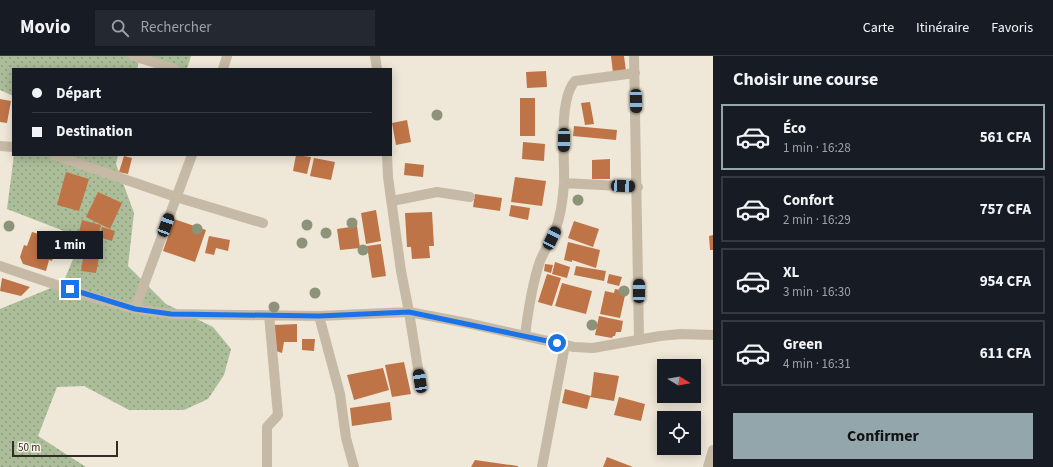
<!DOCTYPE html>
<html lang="fr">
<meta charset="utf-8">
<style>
body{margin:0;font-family:"Source Sans 3",sans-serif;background:#242831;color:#f1f3f6;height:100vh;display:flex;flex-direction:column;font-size:15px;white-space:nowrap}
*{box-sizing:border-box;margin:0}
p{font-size:13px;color:#9ea1a6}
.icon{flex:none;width:22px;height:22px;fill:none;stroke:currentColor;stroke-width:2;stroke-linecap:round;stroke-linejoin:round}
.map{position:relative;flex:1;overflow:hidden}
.details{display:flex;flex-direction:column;background:#171b24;width:340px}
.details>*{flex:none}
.banner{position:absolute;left:12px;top:12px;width:380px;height:88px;border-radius:0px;box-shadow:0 2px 10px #0003;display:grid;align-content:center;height:88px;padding:0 20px;background:#171b24}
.needle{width:26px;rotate:101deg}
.controls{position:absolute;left:657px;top:303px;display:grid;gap:8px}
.controls a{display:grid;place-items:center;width:44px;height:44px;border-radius:0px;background:#171b24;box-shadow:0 2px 10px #0003;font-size:20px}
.scale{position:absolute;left:12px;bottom:10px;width:106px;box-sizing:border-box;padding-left:4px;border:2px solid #322c26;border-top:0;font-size:11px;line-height:14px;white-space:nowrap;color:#322c26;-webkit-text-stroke:3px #f7f1e4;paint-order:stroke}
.end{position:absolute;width:18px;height:18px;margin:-9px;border:5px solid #1a73e8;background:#fff;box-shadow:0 0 0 2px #fff}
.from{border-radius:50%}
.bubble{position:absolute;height:28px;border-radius:0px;background:#171b24;box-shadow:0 2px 10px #0003;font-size:13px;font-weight:700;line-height:28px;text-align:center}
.car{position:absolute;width:12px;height:24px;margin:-12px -6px;border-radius:5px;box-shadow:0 0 3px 1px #0007;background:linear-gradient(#222 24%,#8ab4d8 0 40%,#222 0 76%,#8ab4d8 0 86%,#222 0)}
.banner b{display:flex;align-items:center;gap:14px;height:38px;font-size:15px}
.banner b+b{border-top:1px solid #363941}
.banner i{width:10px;height:10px;background:#f1f3f6}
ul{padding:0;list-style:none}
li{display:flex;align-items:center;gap:12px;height:66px;margin:0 8px 6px;padding:0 12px;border:2px solid #363941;border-radius:0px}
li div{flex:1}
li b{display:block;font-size:15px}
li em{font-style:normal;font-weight:700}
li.current{border-color:#92a6ac}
li>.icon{width:36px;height:36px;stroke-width:1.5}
h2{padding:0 20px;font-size:18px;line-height:48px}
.action{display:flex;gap:8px;margin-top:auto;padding:8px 20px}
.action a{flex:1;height:46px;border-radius:0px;background:#92a6ac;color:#111;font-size:16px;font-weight:700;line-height:46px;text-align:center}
header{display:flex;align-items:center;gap:24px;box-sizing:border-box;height:56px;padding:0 20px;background:#171b24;border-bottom:1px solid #363941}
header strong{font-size:19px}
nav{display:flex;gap:22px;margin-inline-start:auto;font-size:14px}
.search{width:280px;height:36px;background:#242831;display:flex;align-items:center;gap:10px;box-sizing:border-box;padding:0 14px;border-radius:0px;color:#9ea1a6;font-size:15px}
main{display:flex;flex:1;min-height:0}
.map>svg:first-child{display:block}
.grass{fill:url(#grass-dots)}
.building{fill:#bf7447}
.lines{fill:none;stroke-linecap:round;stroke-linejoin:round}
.minor{stroke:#c6b9a5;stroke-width:10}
.tree{fill:#8d9379}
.route{stroke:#1a73e8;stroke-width:5}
</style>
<header>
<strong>Movio</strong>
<div class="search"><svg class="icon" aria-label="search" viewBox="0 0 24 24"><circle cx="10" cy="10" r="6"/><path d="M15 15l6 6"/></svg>Rechercher</div>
<nav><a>Carte</a><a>Itinéraire</a><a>Favoris</a></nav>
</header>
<main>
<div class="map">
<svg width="713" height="411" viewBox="0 0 713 411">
<defs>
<pattern id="grass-dots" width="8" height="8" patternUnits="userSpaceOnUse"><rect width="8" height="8" fill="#acbd99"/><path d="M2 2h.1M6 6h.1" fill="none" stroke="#8d9a7d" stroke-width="1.8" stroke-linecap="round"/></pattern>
</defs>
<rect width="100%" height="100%" fill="#efe7d8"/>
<!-- grass -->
<path class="grass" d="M0,0h191l-4,13h-23l-25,-8 -2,8h-124v27l-13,-6z
M14,99h104l-2,9 18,49 -6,53 38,38 47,23 18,22 -7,26 -16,24 -24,11h-55l-45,-24 -27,1 -19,49 48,31h-86v-158l63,-26 19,-45 -75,-29z"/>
<!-- building -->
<path class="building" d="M611,0h13l2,15 -13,2z
M546,15l1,16 -20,1 -1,-16z
M520,42h15v38h-15z
M0,43l11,2 -4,22 -7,-1z
M590,46l4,22 -9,1 -4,-22z
M407,64l4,22 -15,3 -4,-22z
M574,70l43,4 -1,10 -43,-4z
M523,86l22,2 -1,17 -22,-2z
M296,99l15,2 -4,17 -14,-3z
M124,100l8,2 -4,16 -9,-2z
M314,102l21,4 -4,18 -21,-4z
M610,103v20h-18v-19z
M405,107l19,2 -1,12 -19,-2z
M66,116l23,7 -10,32 -22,-6z
M515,121l31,4 -4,25 -31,-4z
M98,136l24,11 -12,26 -24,-12z
M475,138l27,4 -2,13 -27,-4z
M511,149l19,3 -2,12 -19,-4z
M376,154l5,31 -15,3 -5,-31z
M432,156l2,34h-5l1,12 -18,1 -1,-12h-4l-2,-34z
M174,163l32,11 -11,32 -32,-11z
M82,164l19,5 -3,12 -19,-5z
M574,165l25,8 -6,18 -25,-9z
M357,170l3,22 -20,2 -3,-21z
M102,171l13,4 -3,10 -13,-4z
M32,176l27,8 -7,21 -3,-1 -3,11 -23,-7 -3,-7 4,-12 3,1z
M713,179v15h-3l-1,-14z
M209,180l21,4 -2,11 -12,-3 -2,7 -9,-2z
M568,186l32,8 -4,18 -24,-8v2l-8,-2z
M381,188l5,32 -14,2 -5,-32z
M85,189l16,3 -5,25 -15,-2z
M555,206l15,5 -3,11 -15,-4z
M545,208l8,1 -2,8 -7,-2z
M576,210l30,5 -2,10 -30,-6z
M547,218l14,4 -9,28 -14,-4z
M609,218l13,3 -3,9 -12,-3z
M2,222l28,9 -9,9 -21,-5z
M562,227l30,8 -6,23 -31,-8z
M615,233l11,2 -6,27 -20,-4 5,-23 9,2z
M599,260l24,5 -2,11h-5l-1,4h-2l-1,2 -17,-3z
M297,268v18h-13l-2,11 -6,-2 -2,-26z
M302,283h13l-1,12 -12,-1z
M404,306l7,32 -19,3 -7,-32z
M383,312l6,22 -35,10 -7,-25z
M594,316l25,4 -5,25 -24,-4 -3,12 -25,-6 3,-14 26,7z
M619,341l26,7 -4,17 -27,-6z
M390,346l2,18 -40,6 -2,-18z
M607,401l26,10h-30z
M475,404l43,6v1h-47z"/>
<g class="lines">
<!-- minor -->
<path class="minor" d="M133,0l42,13
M375,0l2,13
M634,0l5,283
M223,13l4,-13
M0,90l13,1
M54,99l122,42 87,26
M387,99l1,22 13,94 8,41 58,11 107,24 19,1 67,-12 21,-2 32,1
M564,127l74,4
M392,145l45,-9 33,5
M0,210l98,33 37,10 36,5 148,2 90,-4 11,69
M135,253l57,-154
M319,260l21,78 6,44 8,29
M525,280c3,-25 7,-51 15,-75 4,-10 11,-20 15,-30 6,-15 8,-32 9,-48 1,-26 -6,-83 11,-102l60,-8
M267,411v-40l11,-12 -9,-100
M542,411l23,-122
M708,411l5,-17"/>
</g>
<!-- trees -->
<g class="tree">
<circle cx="437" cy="59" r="5.5"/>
<circle cx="578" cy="144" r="5.5"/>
<circle cx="352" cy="167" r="5.5"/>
<circle cx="307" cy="169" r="5.5"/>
<circle cx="9" cy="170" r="5.5"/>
<circle cx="197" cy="173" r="5.5"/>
<circle cx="326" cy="177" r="5.5"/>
<circle cx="302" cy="187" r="5.5"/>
<circle cx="363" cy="194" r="5.5"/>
<circle cx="624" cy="235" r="5.5"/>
<circle cx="315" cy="237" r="5.5"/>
<circle cx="274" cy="251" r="5.5"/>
<circle cx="592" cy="269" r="5.5"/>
</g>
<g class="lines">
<!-- route -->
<path class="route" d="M70,233l65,20 36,5 148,2 90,-4 148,31"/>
</g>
</svg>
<div class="controls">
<a><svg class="needle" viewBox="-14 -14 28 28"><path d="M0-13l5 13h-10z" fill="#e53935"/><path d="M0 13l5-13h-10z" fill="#9ea1a6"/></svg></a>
<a><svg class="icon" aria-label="locate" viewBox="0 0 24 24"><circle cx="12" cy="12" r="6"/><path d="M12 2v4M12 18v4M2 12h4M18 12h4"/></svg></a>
</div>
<div class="scale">50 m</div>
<i class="end from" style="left:557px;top:287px"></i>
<i class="end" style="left:70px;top:233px"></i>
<div class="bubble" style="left:37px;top:175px;width:66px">1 min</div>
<i class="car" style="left:636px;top:45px;rotate:179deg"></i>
<i class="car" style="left:564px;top:84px;rotate:181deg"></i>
<i class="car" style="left:623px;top:130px;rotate:93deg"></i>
<i class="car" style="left:166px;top:169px;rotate:20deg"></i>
<i class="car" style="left:552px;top:182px;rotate:26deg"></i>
<i class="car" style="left:639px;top:235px;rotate:0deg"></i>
<i class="car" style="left:420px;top:325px;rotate:351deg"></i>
<div class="banner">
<b><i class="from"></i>Départ</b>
<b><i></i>Destination</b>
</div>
</div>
<section class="details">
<h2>Choisir une course</h2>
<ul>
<li class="current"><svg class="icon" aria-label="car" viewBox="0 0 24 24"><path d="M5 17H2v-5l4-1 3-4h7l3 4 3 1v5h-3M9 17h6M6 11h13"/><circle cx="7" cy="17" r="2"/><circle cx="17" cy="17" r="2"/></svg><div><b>Éco</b><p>1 min · 16:28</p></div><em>561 CFA</em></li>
<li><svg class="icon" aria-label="car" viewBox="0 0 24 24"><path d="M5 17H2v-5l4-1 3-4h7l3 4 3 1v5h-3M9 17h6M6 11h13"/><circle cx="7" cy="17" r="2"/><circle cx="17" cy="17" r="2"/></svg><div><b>Confort</b><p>2 min · 16:29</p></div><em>757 CFA</em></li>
<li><svg class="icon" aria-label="car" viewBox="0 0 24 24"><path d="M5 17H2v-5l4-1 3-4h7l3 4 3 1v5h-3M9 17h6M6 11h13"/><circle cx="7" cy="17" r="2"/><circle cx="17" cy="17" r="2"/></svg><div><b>XL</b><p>3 min · 16:30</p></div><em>954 CFA</em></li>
<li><svg class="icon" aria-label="car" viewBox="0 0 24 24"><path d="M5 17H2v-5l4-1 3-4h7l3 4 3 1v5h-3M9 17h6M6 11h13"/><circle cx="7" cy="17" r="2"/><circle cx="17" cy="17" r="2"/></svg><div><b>Green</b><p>4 min · 16:31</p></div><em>611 CFA</em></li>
</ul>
<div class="action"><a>Confirmer</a></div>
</section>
</main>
